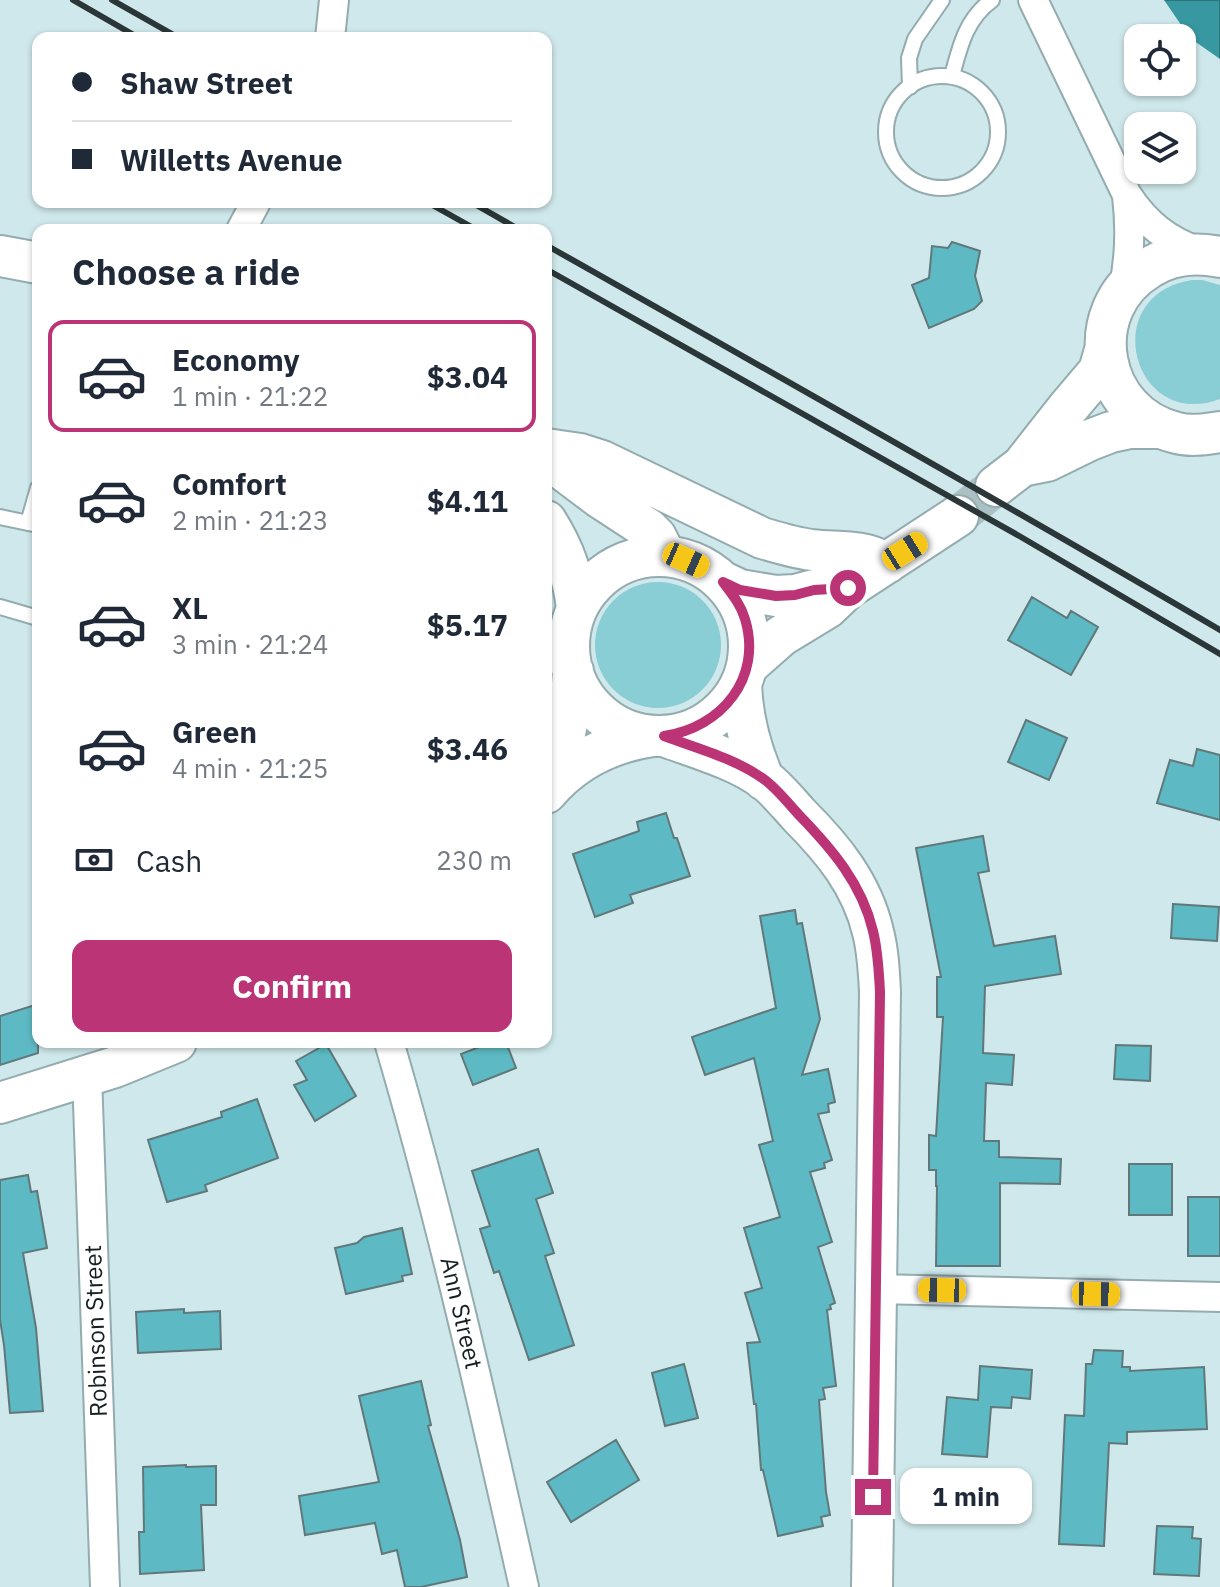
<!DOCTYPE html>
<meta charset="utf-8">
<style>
body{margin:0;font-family:"IBM Plex Sans",sans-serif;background:#f2f2f3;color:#1f2937;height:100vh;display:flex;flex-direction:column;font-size:30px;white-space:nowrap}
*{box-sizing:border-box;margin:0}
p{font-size:26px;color:#747a83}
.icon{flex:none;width:44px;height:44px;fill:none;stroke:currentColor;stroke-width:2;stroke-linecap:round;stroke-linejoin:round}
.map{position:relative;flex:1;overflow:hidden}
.details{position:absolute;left:32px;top:224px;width:520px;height:824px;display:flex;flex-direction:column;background:#fff;border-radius:16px;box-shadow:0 2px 6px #0004}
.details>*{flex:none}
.guide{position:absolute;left:32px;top:32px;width:520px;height:176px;border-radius:16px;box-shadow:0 2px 6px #0004;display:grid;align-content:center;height:176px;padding:0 40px;background:#fff}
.controls{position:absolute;left:1124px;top:24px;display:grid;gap:16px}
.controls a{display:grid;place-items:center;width:72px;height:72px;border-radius:16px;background:#fff;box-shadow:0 2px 6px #0004;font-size:40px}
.end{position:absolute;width:36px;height:36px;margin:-18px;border:10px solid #ba3476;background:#fff;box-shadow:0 0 0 4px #fff}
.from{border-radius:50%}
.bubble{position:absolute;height:56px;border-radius:16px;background:#fff;box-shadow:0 2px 6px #0004;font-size:26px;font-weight:800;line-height:56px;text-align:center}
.car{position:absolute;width:24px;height:48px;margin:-24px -12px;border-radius:10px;box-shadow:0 0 6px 2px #0007;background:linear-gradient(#f5c518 24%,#345 0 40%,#f5c518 0 76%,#345 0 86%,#f5c518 0)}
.guide b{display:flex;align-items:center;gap:28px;height:76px;font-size:30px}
.guide b+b{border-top:2px solid #e0e1e3}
.guide i{width:20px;height:20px;background:#1f2937}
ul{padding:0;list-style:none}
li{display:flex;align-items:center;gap:24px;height:112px;margin:0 16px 12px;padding:0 24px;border:4px solid transparent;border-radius:16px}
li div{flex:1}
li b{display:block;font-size:30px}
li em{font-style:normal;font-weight:800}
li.on{border-color:#ba3476}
li>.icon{width:72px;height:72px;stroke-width:1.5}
h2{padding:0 40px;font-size:36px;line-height:96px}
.pay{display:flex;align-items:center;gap:20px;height:88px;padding:0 40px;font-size:30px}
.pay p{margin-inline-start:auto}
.button{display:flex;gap:16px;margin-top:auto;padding:16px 40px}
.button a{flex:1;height:92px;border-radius:16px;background:#ba3476;color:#fff;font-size:32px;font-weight:800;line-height:92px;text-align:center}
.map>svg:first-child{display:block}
.green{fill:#89cdd5}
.water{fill:#3898a2;stroke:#2e747b;stroke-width:2}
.pier{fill:#cfe8eb}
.building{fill:#5dbac4;stroke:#61787a;stroke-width:2}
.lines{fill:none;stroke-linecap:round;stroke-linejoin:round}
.secondary-tunnel{stroke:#aac0c3;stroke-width:40;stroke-dasharray:40 20;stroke-linecap:butt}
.lane-casing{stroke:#94acaf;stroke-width:18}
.street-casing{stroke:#94acaf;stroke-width:32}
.secondary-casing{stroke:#94acaf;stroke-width:44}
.lane{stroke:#fff;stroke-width:14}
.street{stroke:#fff;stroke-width:28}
.secondary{stroke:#fff;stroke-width:40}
.rail{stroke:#2a3637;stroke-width:6}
.route{stroke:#ba3476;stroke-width:10}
.labels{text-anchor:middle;stroke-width:7;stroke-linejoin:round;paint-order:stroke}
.street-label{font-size:24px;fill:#162021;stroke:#fff}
</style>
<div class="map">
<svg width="1220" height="1587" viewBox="0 0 1220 1587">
<rect width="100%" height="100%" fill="#cfe8eb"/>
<!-- green -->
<path class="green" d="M1192,280h10l18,5v114c-87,33 -124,-104 -28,-119z
M595 645a63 63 0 1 1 126 0a63 63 0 1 1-126 0Z"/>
<!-- water -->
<path class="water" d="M1152,0h68v72l-38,-34z"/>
<!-- pier -->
<path class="pier" d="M1148,0h16l26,38 30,21v17l-9,-4 -29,-27v-7h-7l-18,-17z"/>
<!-- building -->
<path class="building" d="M952,242l28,9 -5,25 7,25 -8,8 -45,19 -17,-43 17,-7 3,-32 16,2z
M1032,597l35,21 4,-7 27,16 -27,48 -63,-35z
M1026,720l41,18 -18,42 -41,-18z
M1197,749l23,6v65l-63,-17 13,-43 23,6z
M666,813l8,25h3l13,38 -60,19 3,8 -38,14 -22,-63 66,-23 -2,-9z
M983,836l6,35 -11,2 16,73 61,-10 6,38 -76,12 -2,67 31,2 -2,30 -26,-2 -2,58h15v16l62,2 -1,25 -60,-1v83h-64l1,-80h-1v-16h-7v-35l7,1 7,-119h-6v-40h4l-25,-129z
M1173,904l46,3 -2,34 -46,-3z
M795,910l2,14 5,-1 18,96 -18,56 26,-6 7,33 -7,2 1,8 -11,2 14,46 -8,3 1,5 -15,4 22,70 -14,5 17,56 -5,2 1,4 -4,1 9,76 -13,2 2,11 -6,1 7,92 4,23 -9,2 2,9 -45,10 -15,-66h-2l-5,-66h-2l-7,-61 13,-1 -15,-49 17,-5 -18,-60 36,-11 -21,-72 14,-4 -19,-83 -49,17 -13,-38 84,-29 -16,-92z
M38,1004v49l-38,12v-49z
M492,1042h14l10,26 -43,17 -12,-31z
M326,1044l30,52 -41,25 -21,-36 13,-5 -11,-19z
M1116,1045l35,1 -1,35 -36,-2z
M257,1099l21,59 -73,27 2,6 -40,11 -19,-62 74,-23 -1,-5z
M538,1149l15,44 -17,6 18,54 -9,3 29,89 -45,15 -30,-89 -5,2 -14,-44 10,-3 -18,-55z
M1129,1164h43v51h-43z
M28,1175l3,17 6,-1 10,57 -24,5 13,75 7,83 -33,2 -6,-68 -4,-25v-140z
M1188,1197h32v59h-32z
M402,1228l10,46 -10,2 1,5 -57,13 -11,-46 22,-5 7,-6z
M184,1309v4l36,-2 1,38 -83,4 -2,-41z
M1094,1350l29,1 -1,16h8v4l74,-4 3,62 -80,3v12l-18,-1 -5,103 -45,-2 6,-129 19,1 2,-52h6z
M684,1364l14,54 -33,8 -13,-53z
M980,1366l52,4 -2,29 -18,-2 -1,11 -20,-1 -4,50 -45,-3 5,-57 31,3z
M421,1381l10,44 -3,1 32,114 7,37 -46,10h-16l-8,-37 -15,4 -7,-31 -70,12 -6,-39 80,-14 -20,-86z
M616,1440l23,40 -68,42 -24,-40z
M186,1465v2l30,-1v39h-15l3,65 -64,4 -1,-42h5l-1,-65z
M1157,1526l36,1 -1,11 9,1 -2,37 -45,-2z"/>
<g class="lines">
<!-- secondary-tunnel -->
<path class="secondary-tunnel" d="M958,516l38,-30"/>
<defs>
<path id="lane" d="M952,76c8,-30 14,-57 40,-76
M886 132a56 56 0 1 1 112 0a56 56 0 1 1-112 0Z
M910,87l-1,-29 6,-19 27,-39
M0,517l38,8
M28,523l10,-35
M0,607l38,11"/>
<path id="street" d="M1033,0l94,195c19,29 41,46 73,57
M330,38l4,-38
M241,230l15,-28
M1123,291c7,-32 8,-62 4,-95
M389,1042c53,180 94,362 135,545
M87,1075l18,512
M876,1289l344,8"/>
<path id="secondary" d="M0,256l38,7
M1220,257c-25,-5 -49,-3 -71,11 -70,42 -51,147 28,165 14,4 29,1 43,-1
M546,449l34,5 22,7 160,77c17,5 33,10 50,12 29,3 48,-1 75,13
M546,457l53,40 49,32 8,8 9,18
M1022,466l25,-5 43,-21 21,-8 19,-4h29
M996,486l26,-20 44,-56 33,-39 6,-21
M546,521c18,28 27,54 31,87
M569 646a90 90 0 1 1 180 0a90 90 0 1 1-180 0Z
M723,582l17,8 36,6 19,-1 19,-5 34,-2
M747,666l34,-30 46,-28 21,-20 110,-72
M741,683c1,35 9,65 23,97
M664,736c32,12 73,23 101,44 12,9 23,23 34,35 33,33 63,69 74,117 5,19 6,40 7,60l-8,595
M548,791c16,-43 22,-75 25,-120
M546,793c28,-33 65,-51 107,-57
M0,1103l115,-36 61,-25"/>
</defs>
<!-- lane casing -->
<use href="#lane" class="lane-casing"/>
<!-- street casing -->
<use href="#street" class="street-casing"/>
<!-- secondary casing -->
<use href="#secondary" class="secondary-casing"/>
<!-- lane -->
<use href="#lane" class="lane"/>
<!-- street -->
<use href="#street" class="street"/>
<!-- secondary -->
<use href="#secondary" class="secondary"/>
<!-- rail -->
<path class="rail" d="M73,0l66,38
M112,0l67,38
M427,202l50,28
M471,202l49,28
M546,245c225,127 451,254 674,385
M546,269l475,268 199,117"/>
</g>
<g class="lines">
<!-- route -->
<path class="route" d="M848,588l-34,2 -19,5 -19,1 -36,-6 -17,-8c9,12 18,23 22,37 18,59 -24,109 -81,117 32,12 73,23 101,44 12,9 23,23 34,35 33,34 63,69 74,116 5,20 6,41 7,61l-7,505"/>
</g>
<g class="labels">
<!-- street labels -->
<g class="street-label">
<text transform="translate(461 1313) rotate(77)" y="8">Ann Street</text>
<text transform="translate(96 1331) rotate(-92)" y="8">Robinson Street</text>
</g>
</g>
</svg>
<div class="controls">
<a><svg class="icon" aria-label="locate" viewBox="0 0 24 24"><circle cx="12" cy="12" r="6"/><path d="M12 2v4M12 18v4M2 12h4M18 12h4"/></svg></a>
<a><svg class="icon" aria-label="layers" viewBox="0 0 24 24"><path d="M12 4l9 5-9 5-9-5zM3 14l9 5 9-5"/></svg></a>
</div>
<i class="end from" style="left:848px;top:588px"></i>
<i class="end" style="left:873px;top:1497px"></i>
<div class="bubble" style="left:900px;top:1468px;width:132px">1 min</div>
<i class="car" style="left:905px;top:551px;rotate:58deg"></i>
<i class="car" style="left:686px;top:560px;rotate:114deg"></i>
<i class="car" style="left:942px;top:1290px;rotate:271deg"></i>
<i class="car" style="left:1096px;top:1294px;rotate:91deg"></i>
<div class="guide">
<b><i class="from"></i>Shaw Street</b>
<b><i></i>Willetts Avenue</b>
</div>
<section class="details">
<h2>Choose a ride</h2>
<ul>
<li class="on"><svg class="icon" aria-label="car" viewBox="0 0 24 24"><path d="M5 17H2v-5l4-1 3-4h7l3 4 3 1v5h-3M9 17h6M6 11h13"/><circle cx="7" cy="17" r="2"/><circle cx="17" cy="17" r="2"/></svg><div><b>Economy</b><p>1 min · 21:22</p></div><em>$3.04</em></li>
<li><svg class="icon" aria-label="car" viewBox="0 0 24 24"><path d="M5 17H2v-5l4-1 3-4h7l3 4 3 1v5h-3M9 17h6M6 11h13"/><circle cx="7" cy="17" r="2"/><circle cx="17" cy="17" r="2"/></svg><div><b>Comfort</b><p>2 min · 21:23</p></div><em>$4.11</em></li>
<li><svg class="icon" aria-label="car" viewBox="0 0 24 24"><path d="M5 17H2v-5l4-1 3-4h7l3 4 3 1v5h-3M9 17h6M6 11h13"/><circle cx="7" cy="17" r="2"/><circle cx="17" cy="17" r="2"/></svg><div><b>XL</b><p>3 min · 21:24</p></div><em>$5.17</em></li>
<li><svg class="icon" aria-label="car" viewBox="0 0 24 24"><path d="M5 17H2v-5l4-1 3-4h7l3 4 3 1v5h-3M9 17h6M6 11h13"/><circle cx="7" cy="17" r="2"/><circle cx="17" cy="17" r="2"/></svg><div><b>Green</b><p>4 min · 21:25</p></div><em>$3.46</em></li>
</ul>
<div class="pay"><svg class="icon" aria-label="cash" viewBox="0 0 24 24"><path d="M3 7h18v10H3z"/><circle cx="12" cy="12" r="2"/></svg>Cash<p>230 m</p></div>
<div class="button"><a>Confirm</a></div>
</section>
</div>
